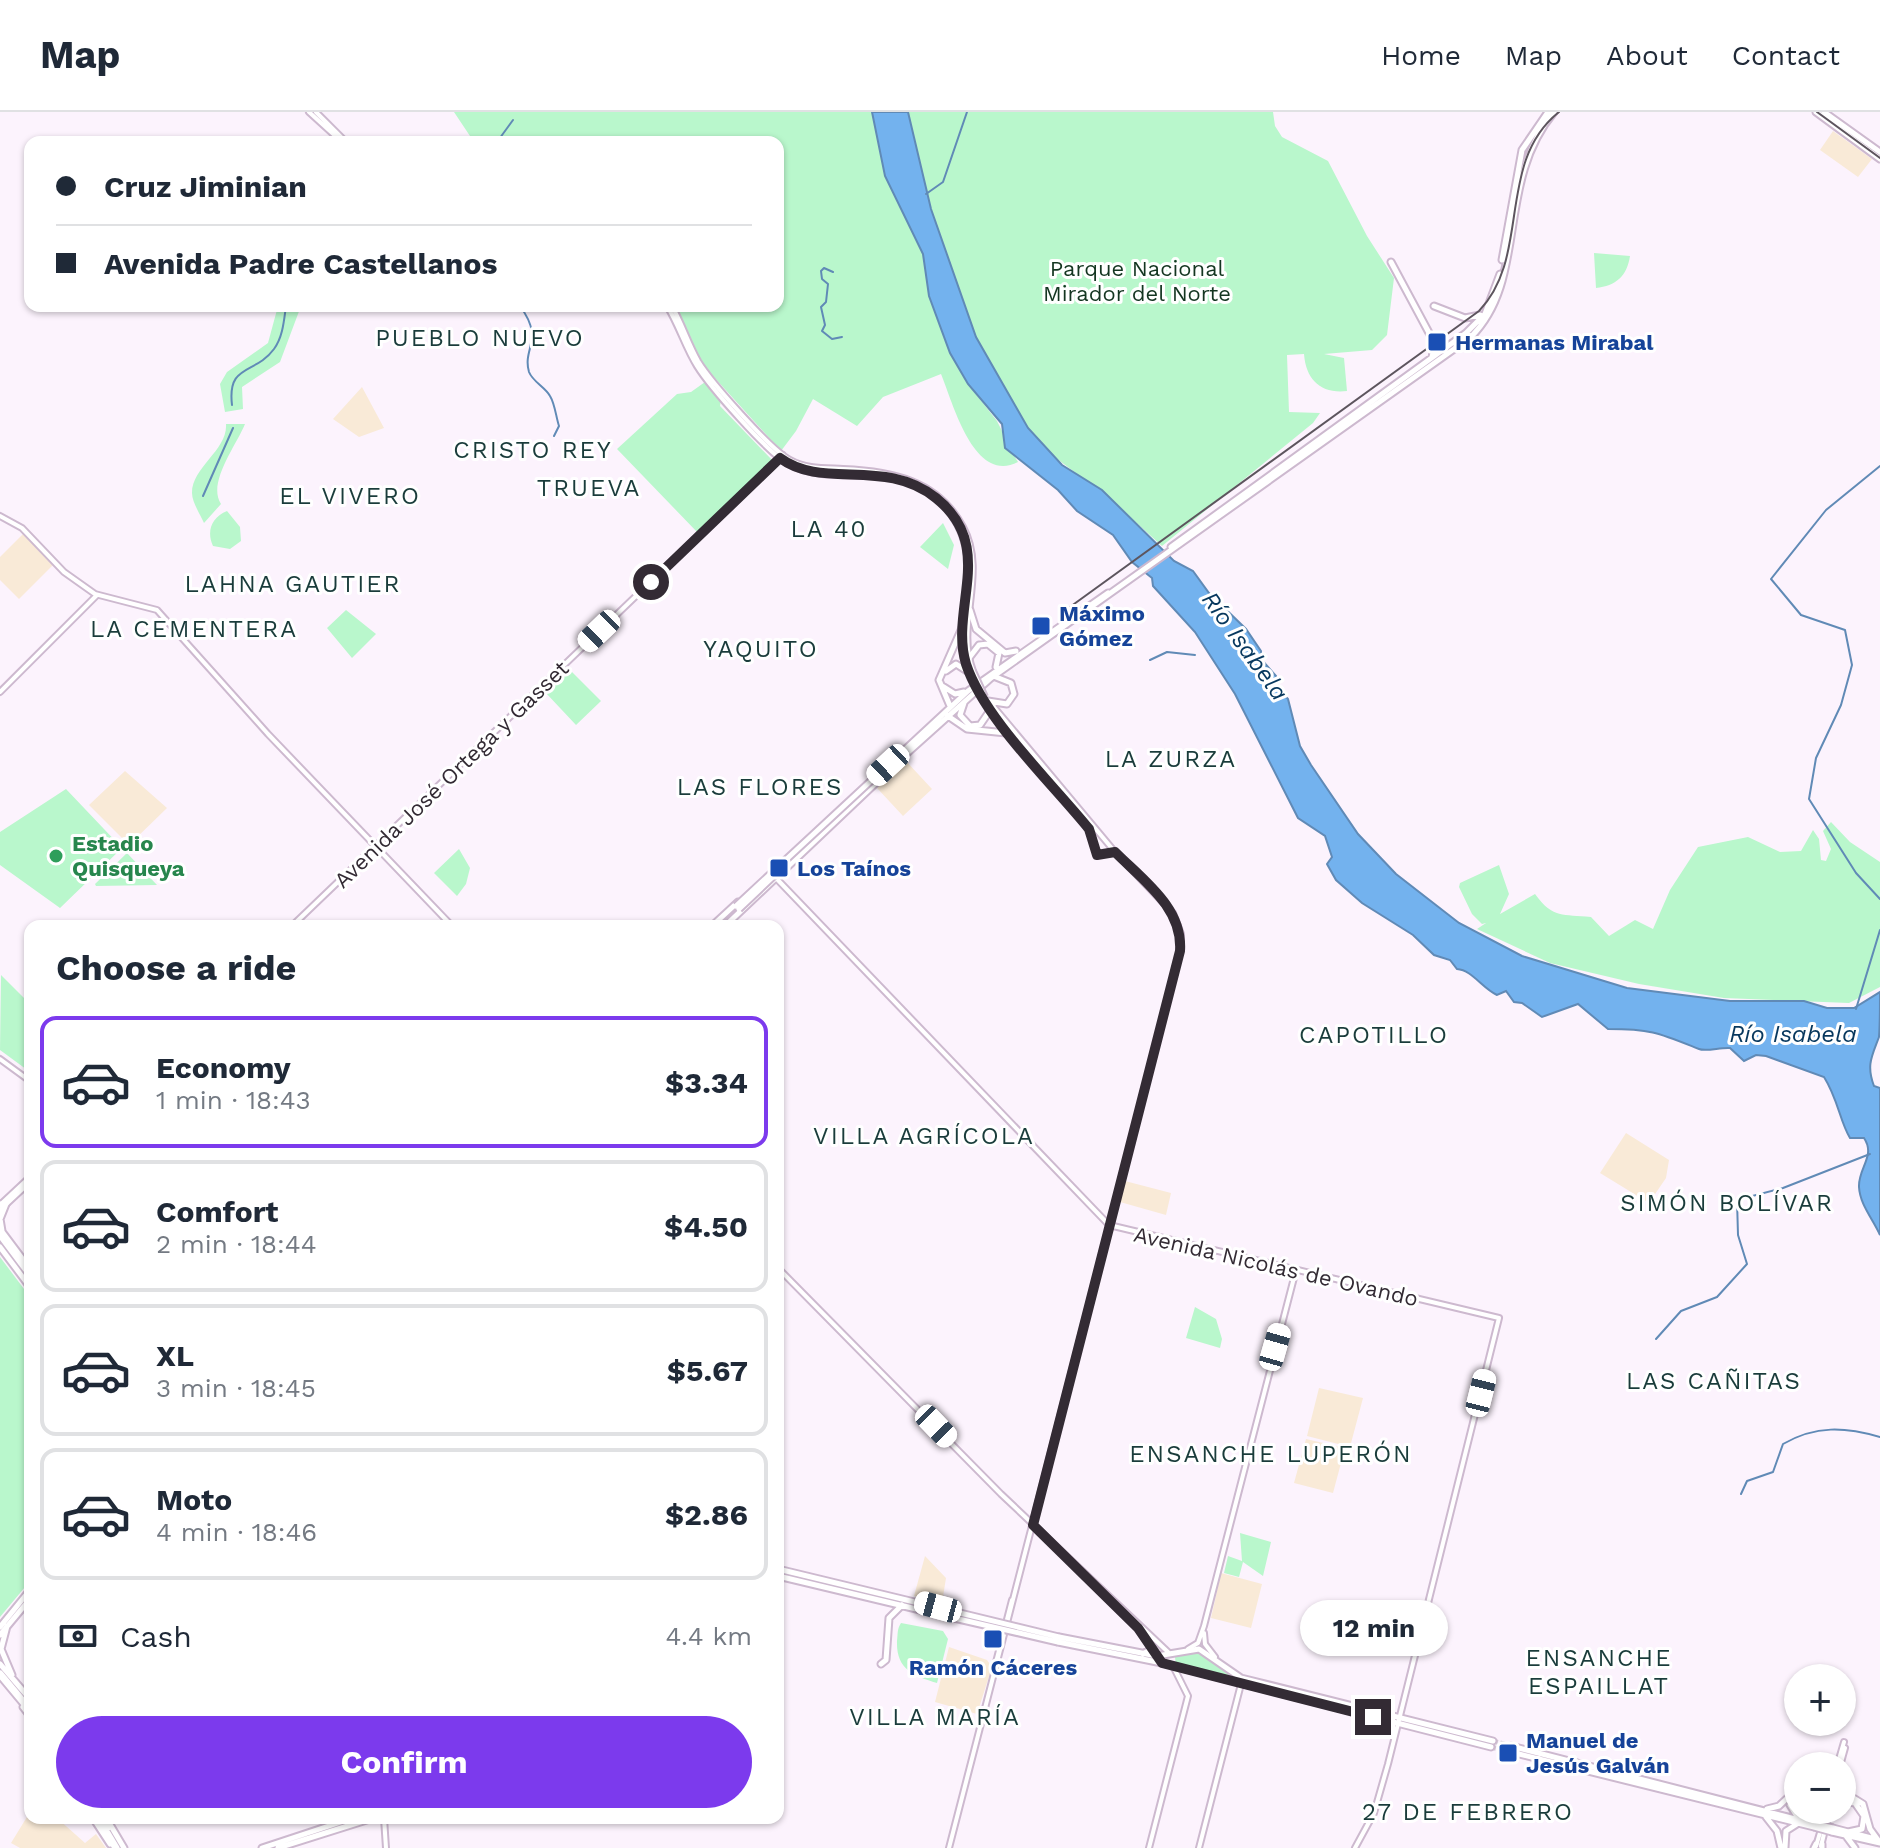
<!DOCTYPE html>
<meta charset="utf-8">
<style>
body{margin:0;font-family:"Work Sans",sans-serif;background:#f6f6f7;color:#1f2937;height:100vh;display:flex;flex-direction:column;font-size:30px;white-space:nowrap}
*{box-sizing:border-box;margin:0}
p{font-size:26px;color:#747a83}
.icon{flex:none;width:44px;height:44px;fill:none;stroke:currentColor;stroke-width:2;stroke-linecap:round;stroke-linejoin:round}
.map{position:relative;flex:1;overflow:hidden}
.sheet{position:absolute;left:24px;top:808px;width:760px;height:904px;display:flex;flex-direction:column;background:#fff;border-radius:16px;box-shadow:0 2px 6px #0004}
.sheet>*{flex:none}
.banner{position:absolute;left:24px;top:24px;width:760px;height:176px;border-radius:16px;box-shadow:0 2px 6px #0004;display:grid;align-content:center;height:176px;padding:0 32px;background:#fff}
.controls{position:absolute;left:1784px;top:1552px;display:grid;gap:16px}
.controls a{display:grid;place-items:center;width:72px;height:72px;border-radius:50%;background:#fff;box-shadow:0 2px 6px #0004;font-size:40px}
.end{position:absolute;width:36px;height:36px;margin:-18px;border:10px solid #332b34;background:#fff;box-shadow:0 0 0 4px #fff}
.from{border-radius:50%}
.bubble{position:absolute;height:56px;border-radius:28px;background:#fff;box-shadow:0 2px 6px #0004;font-size:26px;font-weight:700;line-height:56px;text-align:center}
.car{position:absolute;width:24px;height:48px;margin:-24px -12px;border-radius:10px;box-shadow:0 0 6px 2px #0007;background:linear-gradient(#fff 24%,#345 0 40%,#fff 0 76%,#345 0 86%,#fff 0)}
.banner b{display:flex;align-items:center;gap:28px;height:76px;font-size:30px}
.banner b+b{border-top:2px solid #e0e1e3}
.banner i{width:20px;height:20px;background:#1f2937}
ul{padding:0;list-style:none}
li{display:flex;align-items:center;gap:24px;height:132px;margin:0 16px 12px;padding:0 16px;border:4px solid #e0e1e3;border-radius:16px}
li div{flex:1}
li b{display:block;font-size:30px}
li em{font-style:normal;font-weight:700}
li.on{border-color:#7c3aed}
li>.icon{width:72px;height:72px;stroke-width:1.5}
h2{padding:0 32px;font-size:36px;line-height:96px}
.pay{display:flex;align-items:center;gap:20px;height:88px;padding:0 32px;font-size:30px}
.pay p{margin-inline-start:auto}
.primary-button{display:flex;gap:16px;margin-top:auto;padding:16px 32px}
.primary-button a{flex:1;height:92px;border-radius:48px;background:#7c3aed;color:#fff;font-size:32px;font-weight:700;line-height:92px;text-align:center}
header{display:flex;align-items:center;gap:48px;box-sizing:border-box;height:112px;padding:0 40px;background:#fff;border-bottom:2px solid #e0e1e3}
header strong{font-size:38px}
nav{display:flex;gap:44px;margin-inline-start:auto;font-size:28px}
.map>svg:first-child{display:block}
.education{fill:#f9ead7}
.green{fill:#b9f7cc}
.water{fill:#73b2ee;stroke:#608ab6;stroke-width:2}
.lines{fill:none;stroke-linecap:round;stroke-linejoin:round}
.stream{stroke:#608ab6;stroke-width:2}
.primary-tunnel{stroke:#d4cbd5;stroke-width:5;stroke-dasharray:5 2.5;stroke-linecap:butt}
.secondary-casing{stroke:#cdb9cf;stroke-width:8}
.primary-casing{stroke:#cdb9cf;stroke-width:9}
.trunk-casing{stroke:#cdb9cf;stroke-width:10}
.motorway-casing{stroke:#cdb9cf;stroke-width:11}
.secondary{stroke:#fff;stroke-width:4}
.primary{stroke:#fff;stroke-width:5}
.trunk{stroke:#fff;stroke-width:6}
.motorway{stroke:#fff;stroke-width:7}
.rail{stroke:#5d555e;stroke-width:2}
.secondary-bridge-casing{stroke:#cdb9cf;stroke-width:8;stroke-linecap:butt}
.primary-bridge-casing{stroke:#cdb9cf;stroke-width:9;stroke-linecap:butt}
.secondary-bridge{stroke:#fff;stroke-width:4}
.primary-bridge{stroke:#fff;stroke-width:5}
.route{stroke:#332b34;stroke-width:10}
.transit-dot{fill:#1a4fb4;stroke:#fff;stroke-width:3}
.leisure-dot{fill:#2e9e5b;stroke:#fff;stroke-width:3}
.labels{text-anchor:middle;stroke-width:6;stroke-linejoin:round;paint-order:stroke}
.park-label{font-size:22px;fill:#143621;stroke:#fff}
.transit-label{font-size:22px;font-weight:bold;fill:#164399;stroke:#fff;text-anchor:start}
.street-label{font-size:22px;fill:#332b34;stroke:#fff}
.leisure-label{font-size:22px;font-weight:bold;fill:#27864d;stroke:#fff;text-anchor:start}
.neighbourhood-label{font-size:24px;letter-spacing:2px;fill:#1a3c3b;stroke:#fff}
.water-label{font-size:24px;font-style:italic;fill:#07385e;stroke:#fff}
</style>
<header>
<strong>Map</strong>
<nav><a>Home</a><a>Map</a><a>About</a><a>Contact</a></nav>
</header>
<div class="map">
<svg width="1880" height="1736" viewBox="0 0 1880 1736">
<rect width="100%" height="100%" fill="#fcf3fd"/>
<!-- education -->
<path class="education" d="M1833,19l39,28 -14,18 -38,-27z
M362,275l22,41 -25,9 -26,-18z
M23,422l30,31 -34,34 -19,-19v-23z
M906,649l26,28 -29,27 -26,-28z
M125,659l42,37 -38,37 -40,-40z
M1626,1021l43,27 -3,18 -17,25 -49,-30z
M1125,1069l46,12 -5,22 -46,-13z
M1319,1276l44,10 -13,49 -43,-11z
M1306,1327l39,9 -12,45 -39,-10z
M925,1444l21,22 -4,25 -28,-7z
M1221,1461l41,11 -11,44 -40,-10z
M949,1535l38,13 5,7 -15,47 -42,-12z
M30,1700v6h27l28,25 11,-9 10,14h-86l-9,-5z"/>
<!-- green -->
<path class="green" d="M454,0h418l13,64 38,78 6,42 15,42 24,46 29,37 6,12 2,15 6,3 7,11c-44,23 -65,-59 -77,-88l-58,23 -26,29 -44,-27 -17,32 -15,20 -78,-86 -30,-59h105v-164h-304z
M908,0h365l2,14 7,11 46,24 39,75 27,42 -7,57 -15,15 -48,4 20,4 3,33c-26,3 -41,-11 -43,-37l-17,1 2,57 31,1 -7,10 -151,123 -52,-47 -62,-47 -13,-13 -28,-47 -31,-55 -45,-128z
M1594,141l36,3c-3,20 -14,30 -34,32z
M278,194h23l-21,56 -38,25 1,22 -18,3 -5,-28 7,-12 41,-29z
M705,270l16,17 -1,7 53,55 -75,72 -81,-84 60,-55 14,-2z
M226,312h19c-9,22 -38,59 -24,80l-17,19c-4,-9 -12,-21 -12,-30 0,-26 36,-43 34,-69z
M227,399l13,16 1,14 -11,8 -17,-3c-7,-15 -1,-29 14,-35z
M943,411l11,22 -6,24 -28,-22z
M346,498l30,24 -24,24 -25,-30z
M568,556l33,33 -25,24 -31,-33z
M66,677l56,59 -62,60 -60,-43v-33z
M1831,710l19,20 30,20v125l-31,16 -125,-5 -85,-14 -89,-21 -73,-34 9,-6 -4,1 -10,-10 -13,-27 1,-4 39,-18 10,29 -9,20 35,-20c18,25 28,20 56,23l18,19 26,-16 18,9 17,-39 28,-43 50,-10 32,15 21,-1 12,-21 6,9 2,21 5,1 5,-12 -8,-18z
M459,737l11,19 -4,16 -9,12 -23,-23z
M127,741l30,32 -61,1 -1,-2z
M1,863l29,29v68l-30,-22z
M0,1145l30,40v284l-30,36z
M1195,1195l21,12 6,20 -2,9 -34,-10z
M1240,1421l31,9 -8,34 -20,-14 -4,15 -15,-4 4,-17 14,5z
M901,1511l42,8 5,8 -11,44c-24,-7 -41,-14 -40,-42 1,-8 0,-12 4,-18z
M1192,1538l6,1 35,27 -57,-12 -1,-9z"/>
<!-- water -->
<path class="water" d="M872,0h36l23,97 45,128 52,91 34,37 40,25 72,71 19,10 16,22 37,36 15,22v8l15,17 2,12 10,11 12,47 11,19 47,69 38,40 63,49 63,33 105,32 103,13h74l23,7h27l26,-16c0,13 0,33 -1,45 -7,19 -13,28 -5,49l6,2v147c-7,-16 -20,-30 -21,-48 -1,-19 17,-31 5,-49h-14c-10,-16 -12,-39 -26,-61l-58,-21 -10,-1 -12,6 -14,-13c-9,-1 -24,4 -31,1 -40,-16 -47,-20 -91,-20l-30,-25 -36,13 -20,-14 -8,-1 -8,-11 -9,4c-15,-7 -25,-25 -40,-26l-7,-9 -16,-5 -21,-20 -51,-32 -26,-23 -9,-16 5,-7 -7,-21 -27,-18 -63,-124 -40,-62 -42,-46 -1,-8 -20,-16 -19,-27 -36,-24 -19,-21 -53,-42 -3,-24 -34,-40 -18,-31 -21,-57 -6,-42 -38,-78z"/>
<g class="lines">
<!-- stream -->
<path class="stream" d="M497,30l16,-22
M926,82l17,-12 24,-70
M833,160l-9,-4 -3,3 1,8 6,5 -2,18 -5,5 4,18 -3,6 10,8 10,-2
M520,194c25,34 2,42 9,66 4,10 16,15 21,24 5,8 6,21 9,30l-5,10
M745,194h5
M232,293c-5,-42 23,-30 42,-56 9,-12 10,-29 12,-43
M1880,354l-54,44 -55,69 30,36 44,15 7,35 -11,40 -25,53 -7,41 47,74 24,26
M203,384l30,-68
M1150,548l17,-8 28,3
M1856,897l24,-79
M1656,1227l25,-28 36,-14 30,-33 -9,-29 -1,-35 46,-12 87,-34
M1741,1382l6,-13 26,-9 10,-28c33,-19 62,-17 97,-7"/>
<!-- primary-tunnel -->
<path class="primary-tunnel" d="M1493,1629l18,5
M1491,1635l20,5"/>
<defs>
<path id="secondary" d="M309,0l33,30
M316,0l30,30
M667,194c12,19 18,41 30,60 13,21 70,86 91,98 53,29 126,-18 169,60 26,48 -5,100 13,149
M672,194c10,18 16,37 26,55 13,21 72,88 92,99 16,9 35,8 53,9 49,2 95,11 120,58 25,46 -8,97 10,144
M0,404l22,12 42,44 31,22 62,16 111,124 184,192
M0,580l97,-97
M982,587l107,130 8,26 18,-3
M775,765l334,348 390,93 -111,446 -14,49 -19,35
M292,814l491,-471
M0,947l30,22
M0,1093l30,-28
M0,1098l30,-28
M778,1156l223,226 168,159
M1142,1521l15,23
M1204,1521l1,11 10,13
M1188,1537l10,-6 6,-17 92,-356
M995,1554l17,-66
M1837,1654l7,-24
M1840,1654l5,-18
M384,1706l2,30
M1816,1734l9,-30
M1821,1734l9,-36
M949,1736l231,-897 1,-17 -8,-21 -58,-61 -122,-146
M1149,1736l39,-152 -14,-28
M1199,1736l42,-164"/>
<path id="primary" d="M1816,0l64,47
M1824,0l56,40
M1502,148l20,-110 26,-38
M1391,150l44,82 -3,13
M1434,194l31,12 15,-3
M1171,435l295,-214 19,-19 15,-40
M970,498l6,19 29,24 11,-2
M969,546l10,-13 9,-1 11,9 -3,14
M946,559l10,-7 14,9
M944,575l11,7 9,-2
M988,589l19,3 7,-10 -3,-11 -15,-6
M964,591l-4,12 10,11 10,-1 13,-19
M950,594l-11,-26 26,-59
M948,604l19,13 39,4 5,-4
M884,657l84,-78 140,-98
M876,669l115,-103 480,-341c58,-58 24,-154 83,-225
M712,814l26,-24
M725,814l153,-145
M0,1092h1
M0,1117l30,40
M2,1119l-2,-12 6,-15
M0,1135l30,40
M778,1457l178,43
M778,1464l176,42
M7,1514l-6,23 11,26
M0,1515l30,-37
M0,1523l30,-36
M1059,1525l98,19 42,-7 42,29 252,63
M1058,1530l104,21 329,84
M1143,1542l7,-4 -1,-6
M0,1552l30,35
M881,1552l5,-4 3,-42 13,-13
M23,1595l7,9
M1511,1634l304,78
M1511,1640l303,75
M1842,1679l21,13 7,25 8,11
M1842,1689l13,2 9,13 -2,13 -14,3
M1767,1697l12,-3 19,-18
M1766,1705l11,14 4,17
M1824,1705l1,-7
M93,1706l17,26
M1798,1706l-8,-13 8,-13
M108,1709l16,27
M1833,1716l42,11
M1832,1720l48,11
M1846,1724l9,12
M1822,1732v4
M262,1736l91,-30
M278,1736l95,-30
M1785,1736l1,-17 11,-7
M1814,1736l2,-4"/>
<path id="trunk" d="M0,1123l30,40"/>
<path id="motorway" d="M0,1562l30,36
M98,1706l18,30
M104,1706l4,9"/>
</defs>
<!-- secondary casing -->
<use href="#secondary" class="secondary-casing"/>
<!-- primary casing -->
<use href="#primary" class="primary-casing"/>
<!-- trunk casing -->
<use href="#trunk" class="trunk-casing"/>
<!-- motorway casing -->
<use href="#motorway" class="motorway-casing"/>
<!-- secondary -->
<use href="#secondary" class="secondary"/>
<!-- primary -->
<use href="#primary" class="primary"/>
<!-- trunk -->
<use href="#trunk" class="trunk"/>
<!-- motorway -->
<use href="#motorway" class="motorway"/>
<!-- rail -->
<path class="rail" d="M1817,0l63,46
M1063,500l416,-301c53,-55 16,-148 80,-199"/>
<defs>
<path id="secondary-bridge" d="M973,559l12,26
M970,561l12,26"/>
<path id="primary-bridge" d="M736,794l138,-128
M739,797l40,-38
M956,1500l103,25
M954,1506l104,24
M1815,1712l18,4
M1814,1715l18,5"/>
</defs>
<!-- secondary-bridge casing -->
<use href="#secondary-bridge" class="secondary-bridge-casing"/>
<!-- primary-bridge casing -->
<use href="#primary-bridge" class="primary-bridge-casing"/>
<!-- secondary-bridge -->
<use href="#secondary-bridge" class="secondary-bridge"/>
<!-- primary-bridge -->
<use href="#primary-bridge" class="primary-bridge"/>
</g>
<g class="lines">
<!-- route -->
<path class="route" d="M651,470l129,-124c43,32 105,-1 156,40 61,49 13,110 30,166 18,55 86,119 123,165l8,26 18,-3c29,29 68,56 65,99l-147,574 105,103 24,35 211,54"/>
</g>
<!-- markers -->
<g class="transit-dot">
<rect x="1427" y="220" width="20" height="20" rx="4"/>
<rect x="1031" y="504" width="20" height="20" rx="4"/>
<rect x="769" y="746" width="20" height="20" rx="4"/>
<rect x="983" y="1517" width="20" height="20" rx="4"/>
<rect x="1498" y="1631" width="20" height="20" rx="4"/>
</g>
<circle class="leisure-dot" cx="56" cy="744" r="8"/>
<g class="labels">
<!-- park labels -->
<g class="park-label">
<text x="1137" y="164">Parque Nacional<tspan x="1137" dy="25">Mirador del Norte</tspan></text>
</g>
<!-- transit labels -->
<g class="transit-label">
<text x="1455" y="238">Hermanas Mirabal</text>
<text x="1059" y="509">Máximo<tspan x="1059" dy="25">Gómez</tspan></text>
<text x="797" y="764">Los Taínos</text>
<text x="993" y="1563" text-anchor="middle">Ramón Cáceres</text>
<text x="1526" y="1636">Manuel de<tspan x="1526" dy="25">Jesús Galván</tspan></text>
</g>
<!-- street labels -->
<g class="street-label">
<text transform="translate(451 662) rotate(-44)" y="8">Avenida José Ortega y Gasset</text>
<text transform="translate(1276 1154) rotate(13)" y="8">Avenida Nicolás de Ovando</text>
</g>
<!-- leisure labels -->
<g class="leisure-label">
<text x="72" y="739">Estadio<tspan x="72" dy="25">Quisqueya</tspan></text>
</g>
<!-- neighbourhood labels -->
<g class="neighbourhood-label">
<text x="480" y="234">PUEBLO NUEVO</text>
<text x="533" y="346">CRISTO REY</text>
<text x="589" y="384">TRUEVA</text>
<text x="350" y="392">EL VIVERO</text>
<text x="829" y="425">LA 40</text>
<text x="293" y="480">LAHNA GAUTIER</text>
<text x="194" y="525">LA CEMENTERA</text>
<text x="761" y="545">YAQUITO</text>
<text x="1171" y="655">LA ZURZA</text>
<text x="760" y="683">LAS FLORES</text>
<text x="1374" y="931">CAPOTILLO</text>
<text x="924" y="1032">VILLA AGRÍCOLA</text>
<text x="1727" y="1099">SIMÓN BOLÍVAR</text>
<text x="1714" y="1277">LAS CAÑITAS</text>
<text x="1271" y="1350">ENSANCHE LUPERÓN</text>
<text x="1599" y="1554">ENSANCHE<tspan x="1599" dy="28">ESPAILLAT</tspan></text>
<text x="935" y="1613">VILLA MARÍA</text>
<text x="1468" y="1708">27 DE FEBRERO</text>
</g>
<!-- water labels -->
<g class="water-label">
<text transform="translate(1245 534) rotate(54)" y="8">Río Isabela</text>
<text x="1793" y="930">Río Isabela</text>
</g>
</g>
</svg>
<div class="controls">
<a>+</a>
<a>−</a>
</div>
<i class="end from" style="left:651px;top:470px"></i>
<i class="end" style="left:1373px;top:1605px"></i>
<div class="bubble" style="left:1300px;top:1488px;width:148px">12 min</div>
<i class="car" style="left:599px;top:519px;rotate:226deg"></i>
<i class="car" style="left:888px;top:653px;rotate:227deg"></i>
<i class="car" style="left:1275px;top:1235px;rotate:16deg"></i>
<i class="car" style="left:1481px;top:1281px;rotate:14deg"></i>
<i class="car" style="left:936px;top:1314px;rotate:136deg"></i>
<i class="car" style="left:938px;top:1495px;rotate:285deg"></i>
<div class="banner">
<b><i class="from"></i>Cruz Jiminian</b>
<b><i></i>Avenida Padre Castellanos</b>
</div>
<section class="sheet">
<h2>Choose a ride</h2>
<ul>
<li class="on"><svg class="icon" aria-label="car" viewBox="0 0 24 24"><path d="M5 17H2v-5l4-1 3-4h7l3 4 3 1v5h-3M9 17h6M6 11h13"/><circle cx="7" cy="17" r="2"/><circle cx="17" cy="17" r="2"/></svg><div><b>Economy</b><p>1 min · 18:43</p></div><em>$3.34</em></li>
<li><svg class="icon" aria-label="car" viewBox="0 0 24 24"><path d="M5 17H2v-5l4-1 3-4h7l3 4 3 1v5h-3M9 17h6M6 11h13"/><circle cx="7" cy="17" r="2"/><circle cx="17" cy="17" r="2"/></svg><div><b>Comfort</b><p>2 min · 18:44</p></div><em>$4.50</em></li>
<li><svg class="icon" aria-label="car" viewBox="0 0 24 24"><path d="M5 17H2v-5l4-1 3-4h7l3 4 3 1v5h-3M9 17h6M6 11h13"/><circle cx="7" cy="17" r="2"/><circle cx="17" cy="17" r="2"/></svg><div><b>XL</b><p>3 min · 18:45</p></div><em>$5.67</em></li>
<li><svg class="icon" aria-label="car" viewBox="0 0 24 24"><path d="M5 17H2v-5l4-1 3-4h7l3 4 3 1v5h-3M9 17h6M6 11h13"/><circle cx="7" cy="17" r="2"/><circle cx="17" cy="17" r="2"/></svg><div><b>Moto</b><p>4 min · 18:46</p></div><em>$2.86</em></li>
</ul>
<div class="pay"><svg class="icon" aria-label="cash" viewBox="0 0 24 24"><path d="M3 7h18v10H3z"/><circle cx="12" cy="12" r="2"/></svg>Cash<p>4.4 km</p></div>
<div class="primary-button"><a>Confirm</a></div>
</section>
</div>
